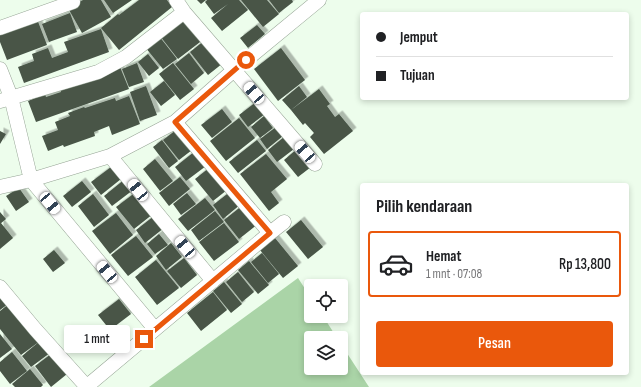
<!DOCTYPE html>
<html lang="id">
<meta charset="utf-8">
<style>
body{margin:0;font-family:"Sofia Sans Condensed",sans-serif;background:#f6f6f6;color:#202124;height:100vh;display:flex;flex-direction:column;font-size:15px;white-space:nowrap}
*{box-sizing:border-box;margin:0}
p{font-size:13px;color:#757577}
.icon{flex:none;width:22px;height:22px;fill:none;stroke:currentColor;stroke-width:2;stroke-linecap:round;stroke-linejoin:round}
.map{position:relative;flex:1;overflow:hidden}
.drawer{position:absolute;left:360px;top:183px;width:269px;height:192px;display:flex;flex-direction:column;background:#fff;border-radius:4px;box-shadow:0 2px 6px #0003}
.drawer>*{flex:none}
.hud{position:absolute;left:360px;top:12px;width:269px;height:88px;border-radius:4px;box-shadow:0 2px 6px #0003;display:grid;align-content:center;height:88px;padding:0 16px;background:#fff}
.tools{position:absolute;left:304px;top:279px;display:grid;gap:8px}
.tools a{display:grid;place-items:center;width:44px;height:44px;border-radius:4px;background:#fff;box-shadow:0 2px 6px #0003;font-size:20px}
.end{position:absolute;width:18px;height:18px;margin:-9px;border:5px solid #ea580c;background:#fff;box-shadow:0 0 0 2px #fff}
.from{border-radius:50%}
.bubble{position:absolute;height:28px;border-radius:4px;background:#fff;box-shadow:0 2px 6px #0003;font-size:13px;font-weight:600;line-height:28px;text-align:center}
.car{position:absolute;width:12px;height:24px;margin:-12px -6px;border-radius:5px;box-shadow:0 0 3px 1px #0007;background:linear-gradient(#fff 24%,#345 0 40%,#fff 0 76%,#345 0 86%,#fff 0)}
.hud b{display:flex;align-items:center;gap:14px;height:38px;font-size:15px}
.hud b+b{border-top:1px solid #e0e0e0}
.hud i{width:10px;height:10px;background:#202124}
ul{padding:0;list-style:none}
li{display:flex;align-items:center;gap:12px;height:66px;margin:0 8px 6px;padding:0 8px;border:2px solid transparent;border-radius:4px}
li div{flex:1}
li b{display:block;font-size:15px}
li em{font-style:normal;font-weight:600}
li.selected{border-color:#ea580c}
li>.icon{width:36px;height:36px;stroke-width:1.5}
h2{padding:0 16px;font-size:18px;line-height:48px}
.cta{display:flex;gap:8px;margin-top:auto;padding:8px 16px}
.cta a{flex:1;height:46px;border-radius:4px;background:#ea580c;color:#fff;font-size:16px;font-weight:600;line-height:46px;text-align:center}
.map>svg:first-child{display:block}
.green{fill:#aad4a7}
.building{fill:#485547;filter:url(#shadow)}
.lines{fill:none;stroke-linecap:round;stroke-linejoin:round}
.minor-casing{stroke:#96a495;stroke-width:15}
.minor{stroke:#fff;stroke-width:14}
.route{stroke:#ea580c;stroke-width:5}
</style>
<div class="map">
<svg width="641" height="387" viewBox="0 0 641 387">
<defs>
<filter id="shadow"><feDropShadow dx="3.5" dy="-3.5" stdDeviation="0" flood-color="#0004"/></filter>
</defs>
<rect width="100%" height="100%" fill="#edfdec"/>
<!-- green -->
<path class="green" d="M298,278l13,20v18h12l14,22h-26v30h30v-24l28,43h-220z"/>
<!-- building -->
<path class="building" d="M83,0h18l10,17 -29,16 -14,-25z
M104,0h28l-19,13z
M139,0h28l5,7 -53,43 -18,-22 17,-14 1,1z
M197,0h9l-5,4z
M207,0h32l9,10 -26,21 -11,-13 17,-14 -14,10 -9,-12z
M241,0h26l12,14 -16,13z
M269,0h23l1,2 -14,11z
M70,13l7,19 -28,10 -7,-18z
M186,16l18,23 -26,20 -18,-23z
M37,19l10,26 -40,15 -7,-18v-9z
M257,25l8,9 -17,14 -8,-10z
M101,29l8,23 -85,31 -6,-16 16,-6 -2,-7 16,-6 4,10 16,-6 -4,-10z
M159,36l18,23 -14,10 -18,-22z
M205,40l18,23 -15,12 -18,-23z
M281,48l24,32 -27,21 -24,-32z
M189,53l15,20 -13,11 -16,-20z
M148,54l11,14 -10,8 -11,-14z
M137,63l7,19 -15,5 -7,-18z
M173,63l21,26 -14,11 -21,-26z
M120,67l9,22 -93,33 -8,-21 17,-7 1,3 15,-5 -1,-3z
M164,81l11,14 -14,11 -11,-14z
M146,86l11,29 -17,6 -10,-29z
M299,86l8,11 -16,13 -9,-10z
M319,89l11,15 -3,2 8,11 4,-3 14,17 -29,23 -14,-17 4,-4 -9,-10 -2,2 -12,-15z
M129,96l11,28 -28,11 -3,-9 -15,6 1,4 -31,11 -1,-2 -15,6 -6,-15 16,-6 -3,-8 15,-6 -2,-3 16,-6 1,1 30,-10 1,3z
M256,102l9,12 -17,13 -9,-12z
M222,109l10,13 -20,16 -11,-13z
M264,116l9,12 -13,10 -9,-11z
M239,118l16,20 -29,23 -16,-20z
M276,127l7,9 -16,13 -7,-10z
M176,130l16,20 -13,10 -16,-20z
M0,131l6,3 -6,10z
M284,137l10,12 -17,13 -9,-12z
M162,140l16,21 -9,7 -16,-21z
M257,140l9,11 -28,22 -9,-11z
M297,149l14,18 -13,10 -14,-17z
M194,152l12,14 -20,15 -11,-14z
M266,154l21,25 -16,13 8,11 -10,8 -29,-37z
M155,159l18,22 -13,10 -17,-22z
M111,167l10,12 -20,16 -10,-13z
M209,168l18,22 -14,11 -18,-22z
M180,177l10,12 -21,17 -10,-13z
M125,179l8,11 -21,16 -8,-10z
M82,181l9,11 -19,15 -9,-11z
M19,188l10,14 -13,9 -10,-15z
M231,191l10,13 -18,15 -10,-14z
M136,192l17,22 -19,15 -18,-22z
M187,193l9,11 -15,11 -8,-11z
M93,194l16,21 -15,12 -16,-21z
M205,198l10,12 -27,21 -10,-12z
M243,205l15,19 -19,15 -15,-19z
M215,211l9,11 -25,19 -8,-11z
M0,212l6,7 -6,5z
M116,213l17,22 -23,19 -18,-23z
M154,216l10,12 -19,15 -9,-13z
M301,220l22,27 -15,12 -22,-27z
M1,223l12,15 -13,11v-25z
M224,223l15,19 -25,19 -15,-19z
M159,234l9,11 -13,9 -8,-10z
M136,236l17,21 -25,19 -17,-21z
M275,238l23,28 -15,12 -23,-28z
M171,243l11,14 -16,13 -10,-14z
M54,250l11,13 -12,9 -10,-13z
M262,253l17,21 -11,9 -17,-21z
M184,258l13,17 -16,13 -14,-17z
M156,260l23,28 -22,17 -22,-28z
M249,261l20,24 -11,9 -20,-24z
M238,272l16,20 -12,10 -16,-20z
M224,282l18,22 -11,9 -18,-22z
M213,292l14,18 -26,21 -14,-18z
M0,295l8,9 -8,6z
M119,299l12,15 -21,16 -12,-15z
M10,303l30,38 -19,14 -21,-26v-18z
M0,334l12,15 -12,9z
M40,341l10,12 -19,14 -9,-11z
M12,352l15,19 -17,13 -10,-13v-9z
M51,354l16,20 -16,13 -16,-21z
M30,369l13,16 -2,2h-26l-3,-3z"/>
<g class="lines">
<defs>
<path id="minor" d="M176,0l8,12 131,152
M0,28l73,-26
M0,69l11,28 20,83 124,149
M0,101l98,-29 28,-15 58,-45
M110,156l103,125
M0,187l31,-7 79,-24 65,-34 59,-52 85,-70
M270,233l14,-11
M0,287l35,42 52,58
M86,387l184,-154 -95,-111"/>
</defs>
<!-- minor casing -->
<use href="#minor" class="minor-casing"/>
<!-- minor -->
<use href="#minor" class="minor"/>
</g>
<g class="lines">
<!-- route -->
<path class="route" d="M144,339l126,-106 -95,-111 71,-62"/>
</g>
</svg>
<div class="tools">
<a><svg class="icon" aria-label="locate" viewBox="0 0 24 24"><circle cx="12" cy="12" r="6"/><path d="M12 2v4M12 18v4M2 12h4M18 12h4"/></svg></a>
<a><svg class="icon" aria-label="layers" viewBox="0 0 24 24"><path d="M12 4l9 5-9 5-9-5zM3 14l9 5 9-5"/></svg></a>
</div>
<i class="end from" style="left:246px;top:60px"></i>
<i class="end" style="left:144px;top:339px"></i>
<div class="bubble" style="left:64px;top:325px;width:66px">1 mnt</div>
<i class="car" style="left:254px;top:93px;rotate:319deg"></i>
<i class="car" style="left:305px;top:152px;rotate:319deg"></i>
<i class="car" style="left:138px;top:190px;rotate:321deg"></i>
<i class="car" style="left:50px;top:203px;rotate:140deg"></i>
<i class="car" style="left:185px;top:247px;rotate:320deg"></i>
<i class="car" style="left:107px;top:272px;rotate:320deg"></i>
<div class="hud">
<b><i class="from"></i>Jemput</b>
<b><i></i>Tujuan</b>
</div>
<section class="drawer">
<h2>Pilih kendaraan</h2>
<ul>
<li class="selected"><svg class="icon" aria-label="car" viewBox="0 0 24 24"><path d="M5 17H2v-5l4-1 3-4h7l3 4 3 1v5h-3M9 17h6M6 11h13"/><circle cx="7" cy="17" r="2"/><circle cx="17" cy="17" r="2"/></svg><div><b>Hemat</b><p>1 mnt · 07:08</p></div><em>Rp 13,800</em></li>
</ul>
<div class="cta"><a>Pesan</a></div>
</section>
</div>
